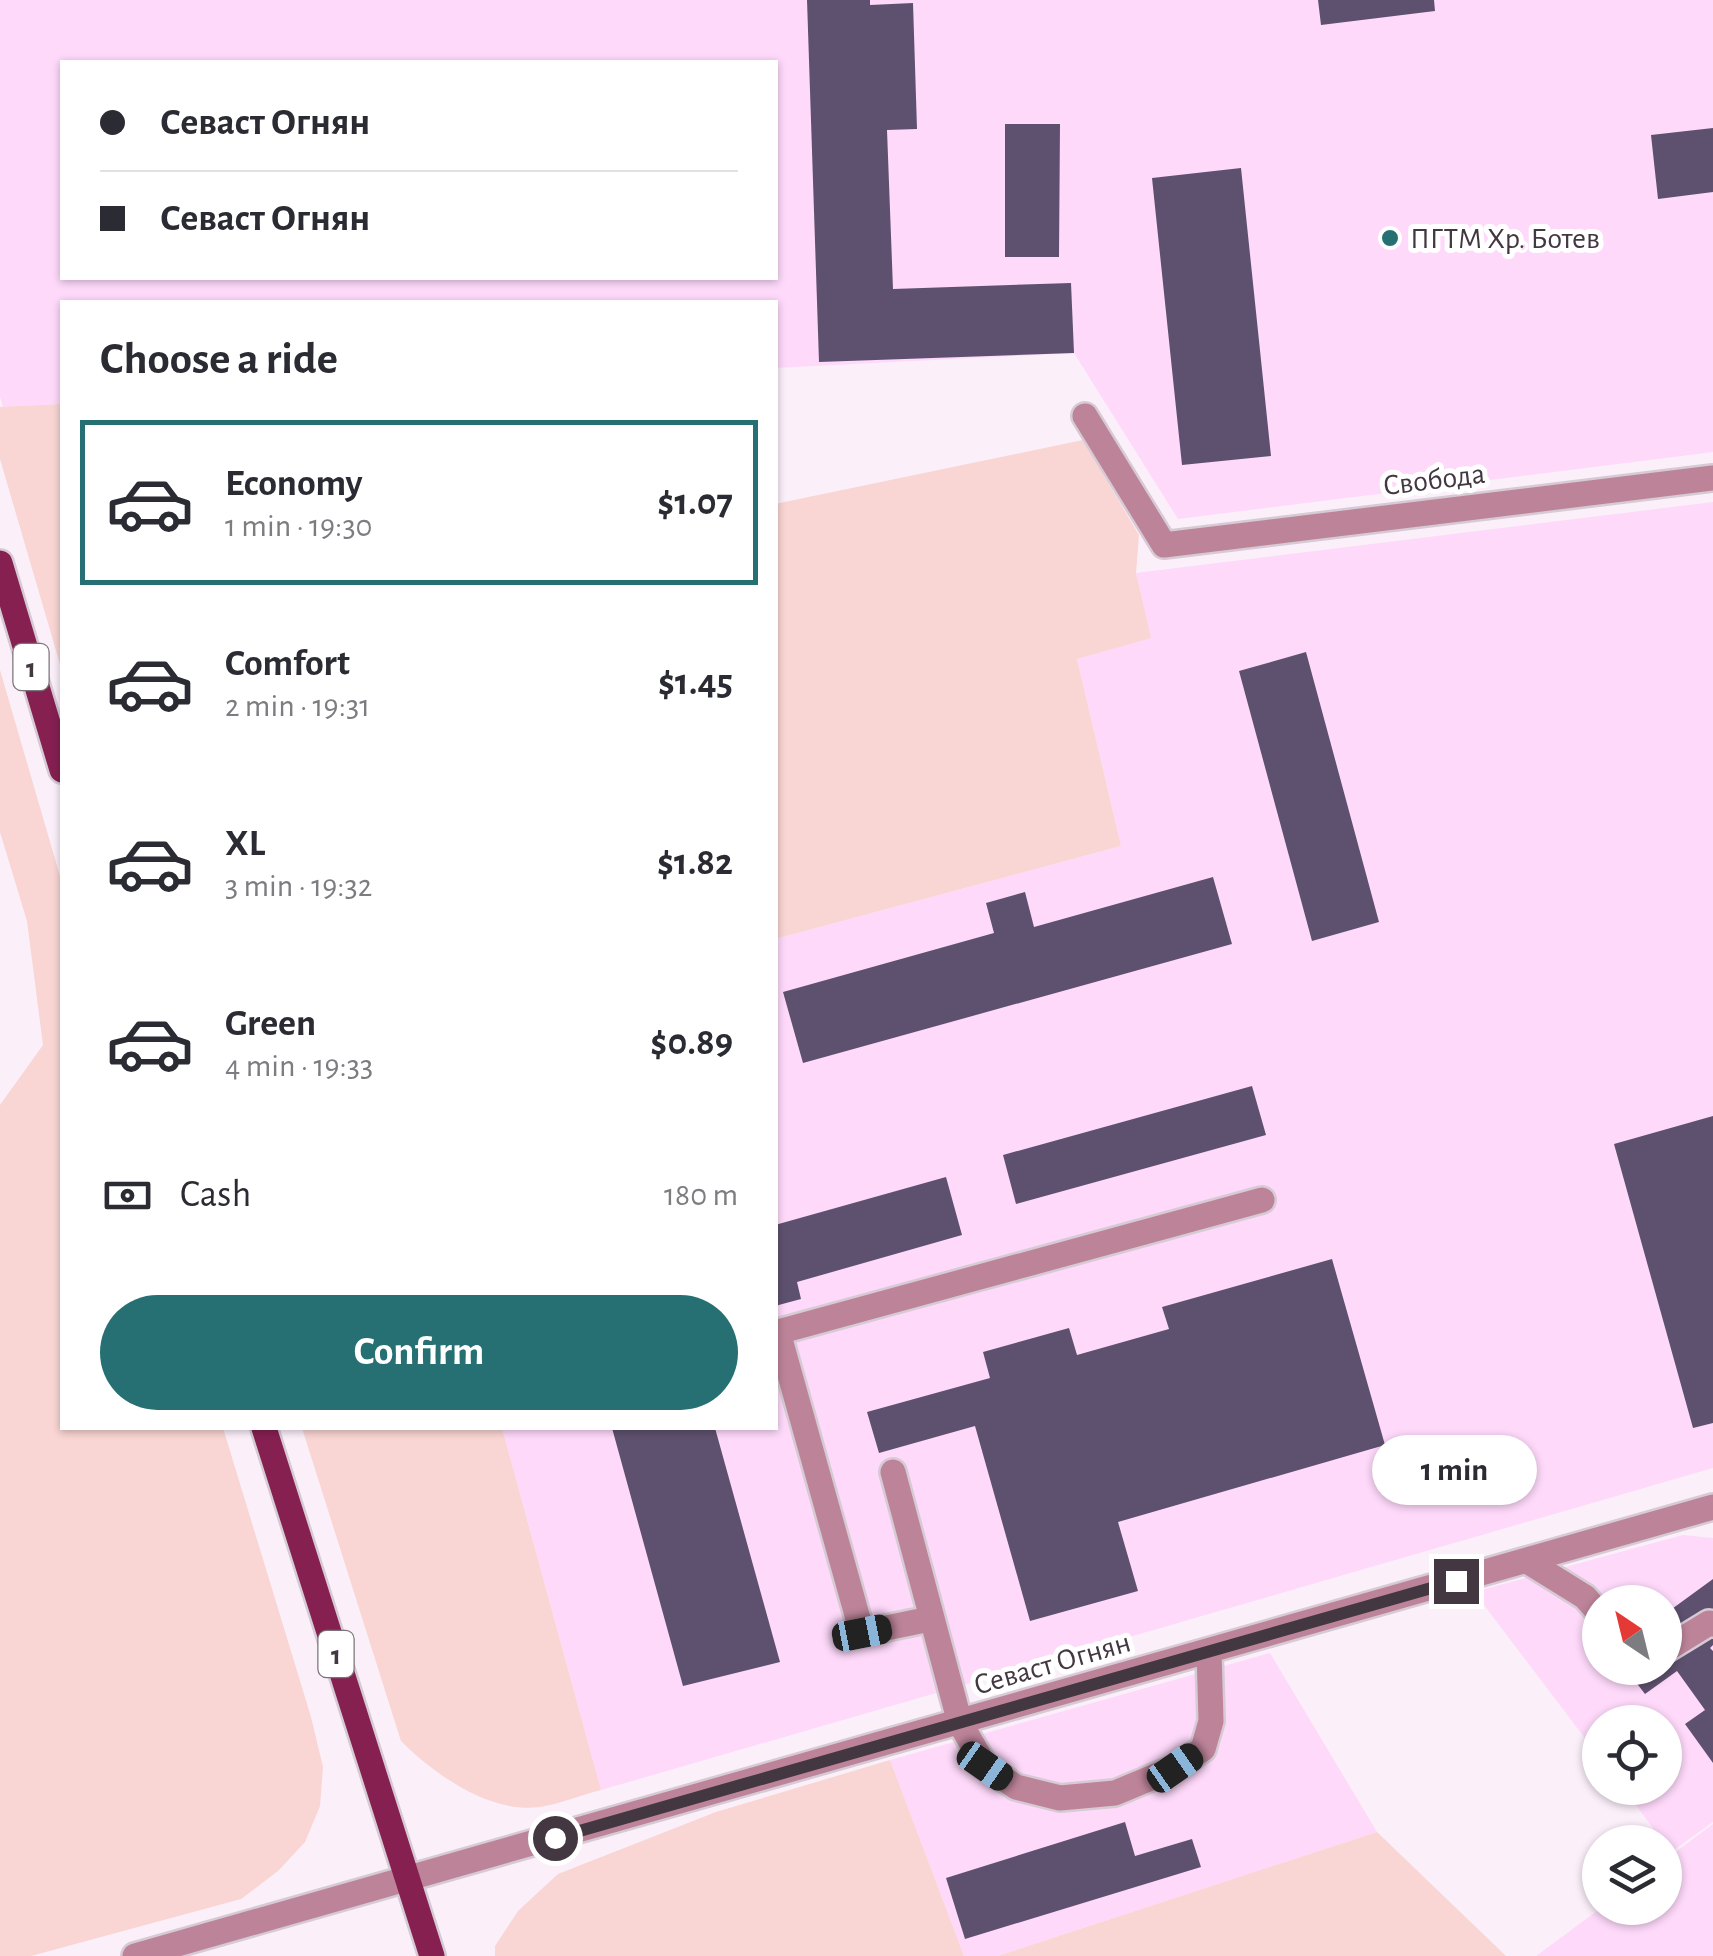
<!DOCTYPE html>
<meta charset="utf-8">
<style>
body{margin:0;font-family:"Alegreya Sans",sans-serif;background:#f2f2f3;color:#2b2b33;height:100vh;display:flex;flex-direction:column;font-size:38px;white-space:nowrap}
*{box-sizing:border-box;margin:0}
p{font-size:32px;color:#7c7c81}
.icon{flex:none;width:55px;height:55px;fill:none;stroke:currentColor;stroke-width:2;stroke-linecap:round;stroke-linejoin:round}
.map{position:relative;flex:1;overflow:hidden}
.sheet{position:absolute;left:60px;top:300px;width:718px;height:1130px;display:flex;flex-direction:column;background:#fff;border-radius:0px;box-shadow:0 2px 8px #0004}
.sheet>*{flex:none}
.top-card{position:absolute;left:60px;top:60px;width:718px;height:220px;border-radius:0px;box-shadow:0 2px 8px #0004;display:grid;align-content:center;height:220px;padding:0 40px;background:#fff}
.needle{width:65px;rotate:325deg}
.buttons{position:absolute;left:1582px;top:1585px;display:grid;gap:20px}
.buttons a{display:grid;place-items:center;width:100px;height:100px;border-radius:50%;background:#fff;box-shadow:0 2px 8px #0004;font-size:50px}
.end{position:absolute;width:45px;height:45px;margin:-22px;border:12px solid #433741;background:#fff;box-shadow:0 0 0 5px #fff}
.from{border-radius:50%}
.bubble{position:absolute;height:70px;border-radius:35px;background:#fff;box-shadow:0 2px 8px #0004;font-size:32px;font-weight:700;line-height:70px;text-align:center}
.car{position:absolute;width:30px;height:60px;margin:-30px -15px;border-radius:12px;box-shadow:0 0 8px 2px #0007;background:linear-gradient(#222 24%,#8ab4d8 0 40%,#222 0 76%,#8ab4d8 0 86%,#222 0)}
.top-card b{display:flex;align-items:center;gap:35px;height:95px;font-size:38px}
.top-card b+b{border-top:2px solid #e1e1e2}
.top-card i{width:25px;height:25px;background:#2b2b33}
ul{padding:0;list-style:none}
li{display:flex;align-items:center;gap:30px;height:165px;margin:0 20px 15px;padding:0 20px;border:5px solid transparent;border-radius:0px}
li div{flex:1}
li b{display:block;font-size:38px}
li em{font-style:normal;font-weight:700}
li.on{border-color:#267074}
li>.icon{width:90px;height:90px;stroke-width:1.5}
h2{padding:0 40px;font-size:45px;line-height:120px}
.pay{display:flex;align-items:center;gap:25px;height:110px;padding:0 40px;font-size:38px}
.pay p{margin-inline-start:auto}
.action{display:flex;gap:20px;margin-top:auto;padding:20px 40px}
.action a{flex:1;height:115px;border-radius:60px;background:#267074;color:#fff;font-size:40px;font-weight:700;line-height:115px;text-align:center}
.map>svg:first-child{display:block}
.built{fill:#fed9fa;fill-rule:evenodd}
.green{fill:#f9d5d3}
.building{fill:#5e516f}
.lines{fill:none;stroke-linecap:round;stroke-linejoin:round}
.minor-casing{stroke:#d6cad5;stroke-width:30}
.major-casing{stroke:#d6cad5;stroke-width:30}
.minor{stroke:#bd8499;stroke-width:25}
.major{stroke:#852051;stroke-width:25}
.route{stroke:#433741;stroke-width:12}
.poi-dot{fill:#267074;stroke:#fff;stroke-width:4}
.labels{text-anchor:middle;stroke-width:10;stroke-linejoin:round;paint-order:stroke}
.shield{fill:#fff;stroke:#7b737a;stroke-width:2.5}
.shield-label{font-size:28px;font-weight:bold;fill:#433741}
.poi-label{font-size:30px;fill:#433741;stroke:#fff;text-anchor:start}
.street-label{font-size:30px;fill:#433741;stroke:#fff}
</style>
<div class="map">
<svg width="1713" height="1956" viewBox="0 0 1713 1956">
<rect width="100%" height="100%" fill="#fbeffa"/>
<!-- built -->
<path class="built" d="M0,0h1713v452l-535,67 -104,-166 -299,15v-66h-713v102l-59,3 -3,-10zM62,62h713v216h-713z
M1713,502v966l-1112,322 -99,-362h273v-489l346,-93 -44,-187 73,-22 -14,-64z
M1683,1535l30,3v284l-42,30 -48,-64h42v-66h-65v36l-126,-166zM1600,1602h65v66h-65z
M1270,1653l107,179 -379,124h-34l-74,-196z
M1713,1824v132h-177l65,-48h64v-48z"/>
<!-- green -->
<path class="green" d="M62,404v267l-62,-212v-52z
M1083,440l56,95 -3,38 15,65 -74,21 44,187 -346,93v-435z
M0,670l62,213v545h161l88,289 12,50 -3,39 -15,36 -27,29 -37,28 -210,57h-31v-851l43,-60 -16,-124 -27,-89z
M302,1428h200l99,362c-20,5 -41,14 -61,17 -50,7 -106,-33 -139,-66z
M890,1760l74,196h-469v-10l23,-35 40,-37 158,-62z
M1377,1832l129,124h-508z"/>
<!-- building -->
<path class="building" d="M807,0h63v5l43,-2 4,126 -30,1 6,159 178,-6 3,70 -255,9z
M1318,0h116l1,11 -114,14z
M1005,124h55l-1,133h-54z
M1713,128v64l-55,7 -7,-64z
M1241,168l30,288 -89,9 -30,-287z
M1306,652l73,270 -67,19 -73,-270z
M1213,877l19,67 -429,119 -20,-71 211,-59 -8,-30 39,-11 9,35z
M1252,1086l14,49 -250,69 -13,-49z
M1713,1116v307l-20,5 -79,-284z
M946,1177l16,58 -165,47 4,17 -26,7v-81z
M1332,1259l53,186 -267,77 20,69 -108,30 -55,-195 -96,27 -12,-41 123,-34 -7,-26 86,-24 8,27 92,-26 -7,-22z
M612,1428h103l65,234 -97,24z
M1713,1579v66l-3,3 3,3v112l-28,-39 20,-14 -28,-39 -32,23 -20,-26h40v-54z
M1125,1822l10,34 57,-17 9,28 -236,72 -19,-61z"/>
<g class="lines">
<defs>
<path id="minor" d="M1085,416l79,129 549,-67
M893,1472l67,251 25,43 31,21 44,11 55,-5 60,-25 28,-19 8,-28 -2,-70
M1527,1561l58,36 15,17
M930,1619l-68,14 -84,-301 484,-132
M1665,1650l44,-27 4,1
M135,1956l1578,-449"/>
<path id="major" d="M0,563l62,207
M264,1428l168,528"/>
</defs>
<!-- minor casing -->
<use href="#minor" class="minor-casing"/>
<!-- major casing -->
<use href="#major" class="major-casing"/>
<!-- minor -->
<use href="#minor" class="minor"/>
<!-- major -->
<use href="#major" class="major"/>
</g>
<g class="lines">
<!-- route -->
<path class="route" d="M555,1838l901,-257"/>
</g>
<!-- markers -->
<circle class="poi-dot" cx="1390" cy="238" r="10"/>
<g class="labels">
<!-- shield labels -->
<g class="shield">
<rect x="13.5" y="644" width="35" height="46" rx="8"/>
<rect x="318.5" y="1631" width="35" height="46" rx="8"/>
</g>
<g class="shield-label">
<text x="31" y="677">1</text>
<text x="336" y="1664">1</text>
</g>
<!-- poi labels -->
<g class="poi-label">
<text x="1410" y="248">ПГТМ Хр. Ботев</text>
</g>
<!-- street labels -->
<g class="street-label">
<text transform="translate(1434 479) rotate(-7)" y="10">Свобода</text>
<text transform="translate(1052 1663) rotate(-16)" y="10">Севаст Огнян</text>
</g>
</g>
</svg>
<div class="buttons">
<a><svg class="needle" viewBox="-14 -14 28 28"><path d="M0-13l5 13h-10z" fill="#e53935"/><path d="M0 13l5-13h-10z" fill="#7c7c81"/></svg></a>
<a><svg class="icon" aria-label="locate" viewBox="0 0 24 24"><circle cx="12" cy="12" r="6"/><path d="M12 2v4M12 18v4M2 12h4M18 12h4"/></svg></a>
<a><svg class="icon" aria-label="layers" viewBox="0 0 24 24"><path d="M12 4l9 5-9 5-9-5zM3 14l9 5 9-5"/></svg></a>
</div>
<i class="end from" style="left:555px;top:1838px"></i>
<i class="end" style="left:1456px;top:1581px"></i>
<div class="bubble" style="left:1372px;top:1435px;width:165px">1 min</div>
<i class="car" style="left:862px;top:1633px;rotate:79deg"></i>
<i class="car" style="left:985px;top:1766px;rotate:125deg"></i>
<i class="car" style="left:1175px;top:1768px;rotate:55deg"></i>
<div class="top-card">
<b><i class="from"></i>Севаст Огнян</b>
<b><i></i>Севаст Огнян</b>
</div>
<section class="sheet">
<h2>Choose a ride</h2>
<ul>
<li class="on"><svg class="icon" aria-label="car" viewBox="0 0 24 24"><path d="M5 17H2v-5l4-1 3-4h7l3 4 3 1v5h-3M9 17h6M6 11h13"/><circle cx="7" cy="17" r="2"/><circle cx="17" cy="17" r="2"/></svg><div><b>Economy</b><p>1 min · 19:30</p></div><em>$1.07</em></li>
<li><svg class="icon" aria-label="car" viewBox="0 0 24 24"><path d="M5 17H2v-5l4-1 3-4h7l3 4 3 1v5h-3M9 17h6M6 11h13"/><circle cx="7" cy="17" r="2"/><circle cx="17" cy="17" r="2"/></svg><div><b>Comfort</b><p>2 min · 19:31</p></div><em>$1.45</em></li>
<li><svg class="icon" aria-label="car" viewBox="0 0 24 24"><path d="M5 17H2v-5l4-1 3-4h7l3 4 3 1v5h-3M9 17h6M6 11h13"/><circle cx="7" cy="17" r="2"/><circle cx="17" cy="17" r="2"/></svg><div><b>XL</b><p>3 min · 19:32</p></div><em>$1.82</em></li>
<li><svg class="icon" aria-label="car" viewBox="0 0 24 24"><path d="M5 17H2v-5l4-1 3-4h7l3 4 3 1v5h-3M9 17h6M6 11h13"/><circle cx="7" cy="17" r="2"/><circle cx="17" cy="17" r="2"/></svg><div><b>Green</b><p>4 min · 19:33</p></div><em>$0.89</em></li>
</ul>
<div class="pay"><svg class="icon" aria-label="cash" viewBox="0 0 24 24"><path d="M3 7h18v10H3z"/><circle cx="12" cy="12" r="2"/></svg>Cash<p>180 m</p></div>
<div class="action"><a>Confirm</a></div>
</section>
</div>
